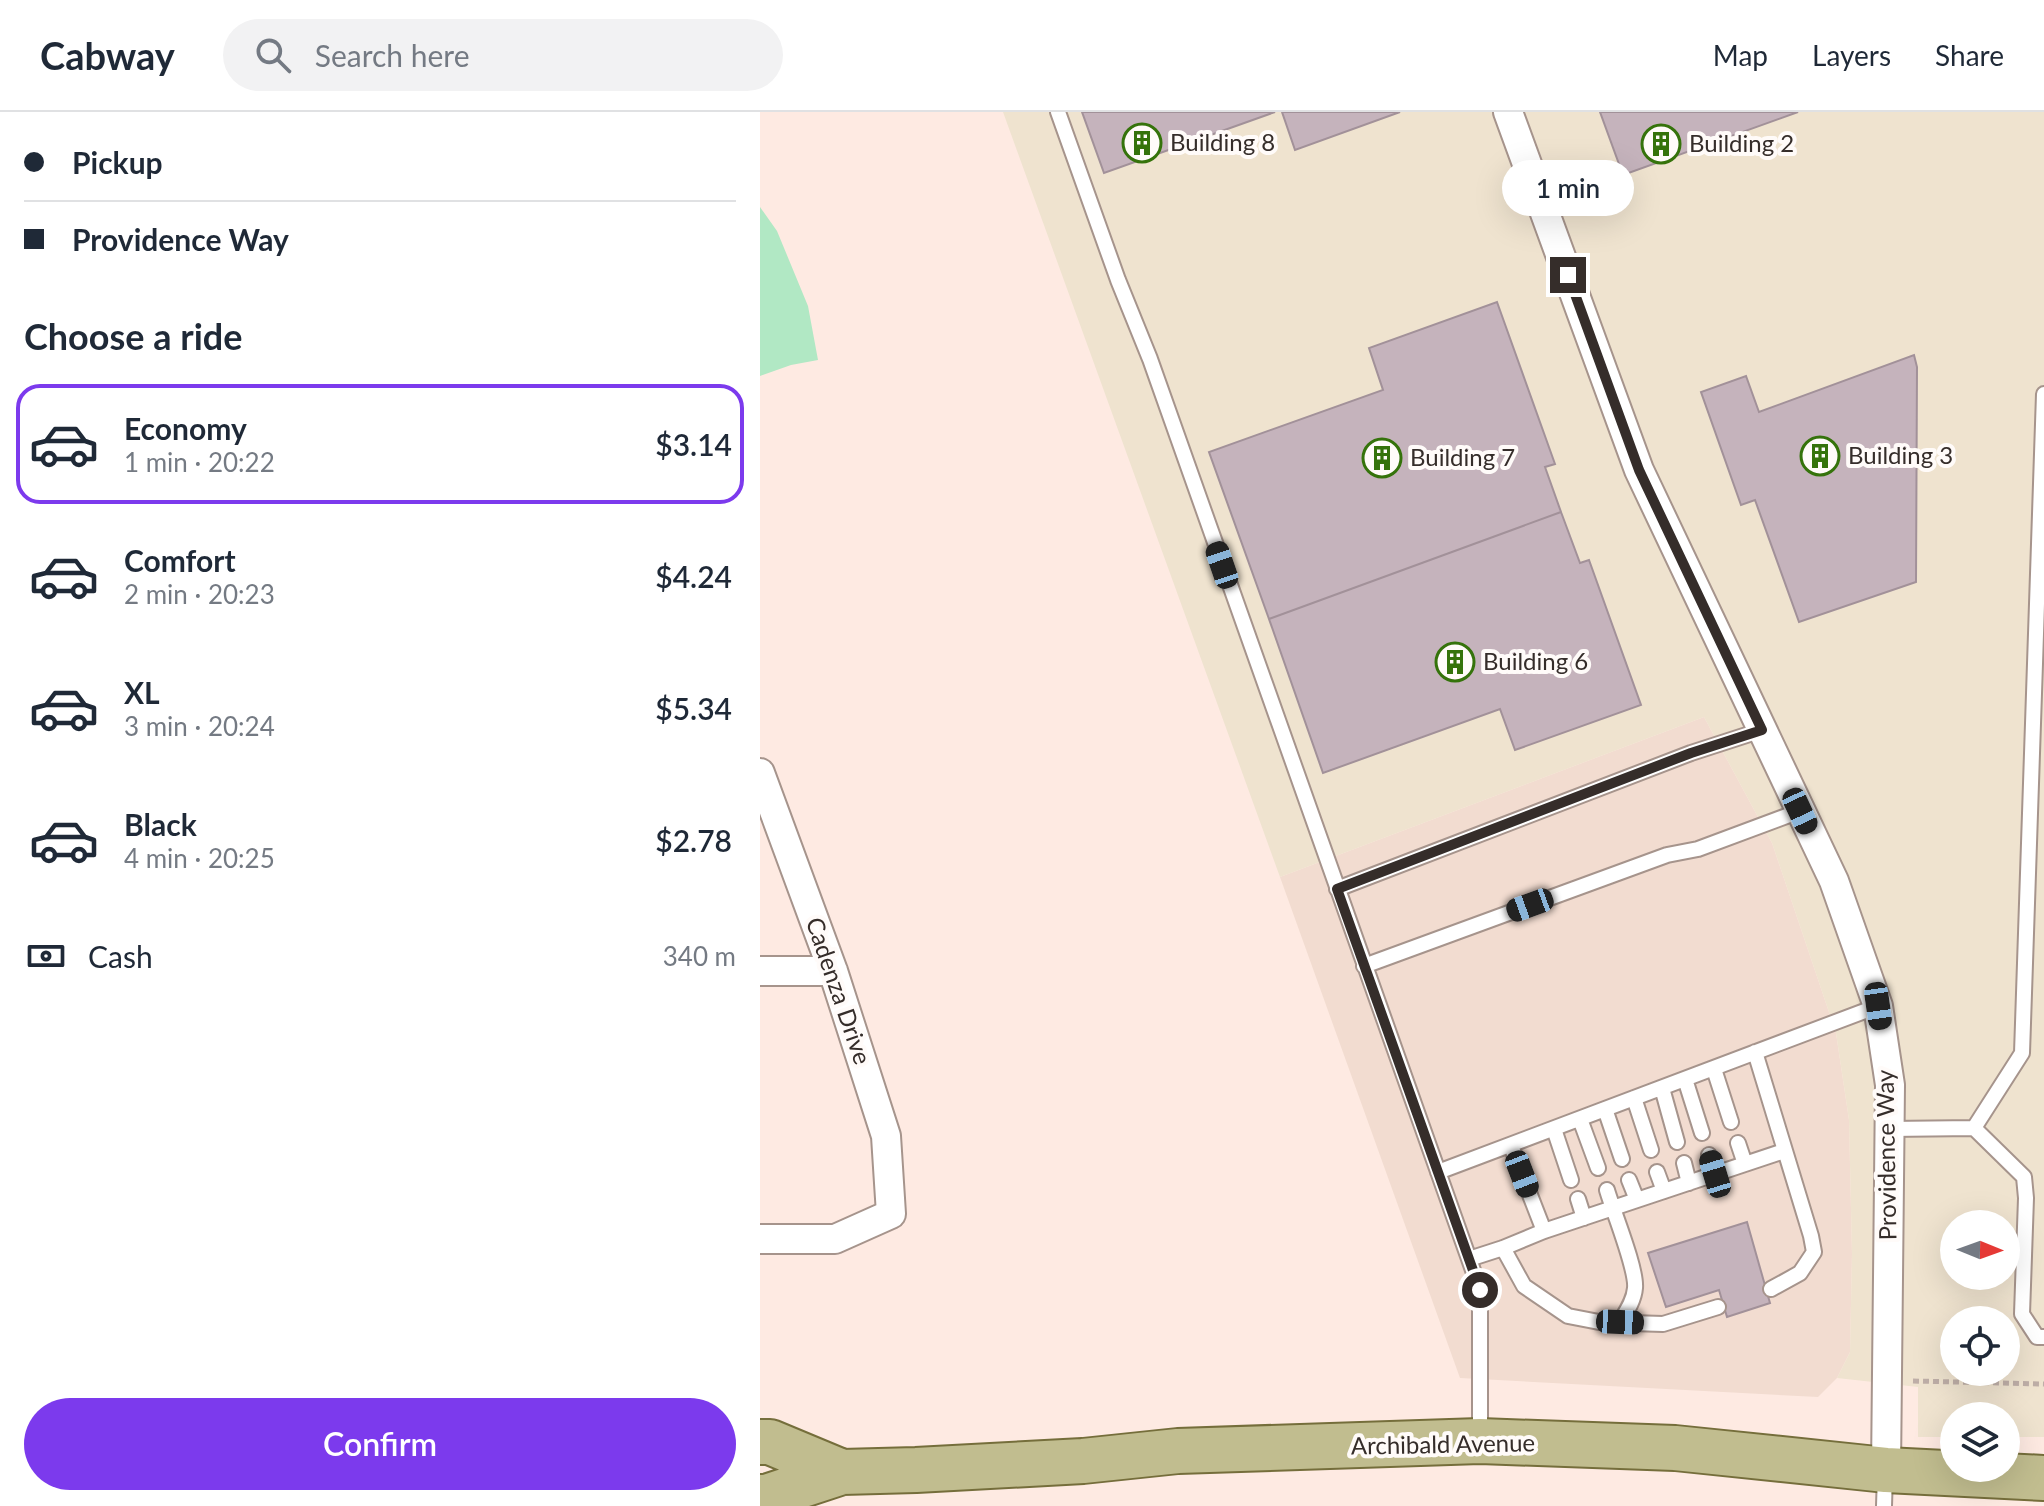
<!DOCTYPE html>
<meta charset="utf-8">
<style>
body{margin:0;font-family:Lato,sans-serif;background:#f2f2f3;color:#1f2937;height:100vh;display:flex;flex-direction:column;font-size:30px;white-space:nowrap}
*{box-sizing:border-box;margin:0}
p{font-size:26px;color:#747a83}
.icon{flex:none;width:44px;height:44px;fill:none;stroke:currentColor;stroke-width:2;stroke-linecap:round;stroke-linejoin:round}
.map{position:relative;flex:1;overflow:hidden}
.sheet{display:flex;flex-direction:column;background:#fff;width:760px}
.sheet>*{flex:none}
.top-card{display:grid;align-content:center;height:176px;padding:0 24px;background:#fff}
.needle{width:52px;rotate:91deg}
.buttons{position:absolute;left:1180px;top:1098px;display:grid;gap:16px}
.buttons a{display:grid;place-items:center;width:80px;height:80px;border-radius:50%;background:#fff;box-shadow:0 8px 32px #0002;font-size:40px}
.end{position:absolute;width:36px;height:36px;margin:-18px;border:10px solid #352d2a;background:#fff;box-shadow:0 0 0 4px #fff}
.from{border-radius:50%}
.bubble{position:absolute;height:56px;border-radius:28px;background:#fff;box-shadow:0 8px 32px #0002;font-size:26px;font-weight:600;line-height:56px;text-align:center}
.car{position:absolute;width:24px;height:48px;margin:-24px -12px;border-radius:10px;box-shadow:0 0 6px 2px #0007;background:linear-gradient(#222 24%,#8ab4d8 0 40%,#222 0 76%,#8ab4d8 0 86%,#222 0)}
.top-card b{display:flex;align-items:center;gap:28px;height:76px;font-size:30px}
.top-card b+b{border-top:2px solid #e0e1e3}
.top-card i{width:20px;height:20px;background:#1f2937}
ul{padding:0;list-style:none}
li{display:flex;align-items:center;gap:24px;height:120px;margin:0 16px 12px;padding:0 8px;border:4px solid transparent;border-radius:24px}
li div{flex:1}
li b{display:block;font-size:30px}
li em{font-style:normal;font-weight:600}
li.current{border-color:#7c3aed}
li>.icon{width:72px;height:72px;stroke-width:1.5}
h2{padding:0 24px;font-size:36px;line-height:96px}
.pay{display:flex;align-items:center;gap:20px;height:88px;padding:0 24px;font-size:30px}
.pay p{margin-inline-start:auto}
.cta{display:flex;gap:16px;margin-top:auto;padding:16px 24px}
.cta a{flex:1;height:92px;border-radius:48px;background:#7c3aed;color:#fff;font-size:32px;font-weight:600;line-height:92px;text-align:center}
header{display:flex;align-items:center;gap:48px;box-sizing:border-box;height:112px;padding:0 40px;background:#fff;border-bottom:2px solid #e0e1e3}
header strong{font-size:38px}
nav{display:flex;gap:44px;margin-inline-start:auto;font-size:28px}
.search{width:560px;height:72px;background:#f2f2f3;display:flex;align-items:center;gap:20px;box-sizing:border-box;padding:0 28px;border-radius:44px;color:#747a83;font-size:30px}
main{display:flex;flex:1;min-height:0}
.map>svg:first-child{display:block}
.commercial{fill:#f2dcd0}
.industrial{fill:#efe3cf;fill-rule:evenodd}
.green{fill:#b1e8c4}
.building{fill:#c5b3bc;stroke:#a29199;stroke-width:2}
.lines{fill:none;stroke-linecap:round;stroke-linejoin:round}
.lane-casing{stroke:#a6948c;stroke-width:18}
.street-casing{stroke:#a6948c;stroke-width:32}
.primary-casing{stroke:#756e3b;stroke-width:48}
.path{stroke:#beaea7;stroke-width:5;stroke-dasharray:6 4;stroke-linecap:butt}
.lane{stroke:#fff;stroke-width:14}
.street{stroke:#fff;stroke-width:28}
.primary{stroke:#c1bd8f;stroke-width:44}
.route{stroke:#352d2a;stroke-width:10}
.labels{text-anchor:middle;stroke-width:8;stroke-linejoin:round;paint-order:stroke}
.poi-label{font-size:24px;fill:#352d2a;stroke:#fffbf9;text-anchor:start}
.street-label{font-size:24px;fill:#352d2a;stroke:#fffbf9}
</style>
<header>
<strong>Cabway</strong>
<div class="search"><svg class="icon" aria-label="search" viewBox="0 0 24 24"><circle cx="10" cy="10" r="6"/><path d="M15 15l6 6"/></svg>Search here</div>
<nav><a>Map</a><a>Layers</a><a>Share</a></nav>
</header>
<main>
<section class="sheet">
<div class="top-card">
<b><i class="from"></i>Pickup</b>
<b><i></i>Providence Way</b>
</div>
<h2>Choose a ride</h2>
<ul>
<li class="current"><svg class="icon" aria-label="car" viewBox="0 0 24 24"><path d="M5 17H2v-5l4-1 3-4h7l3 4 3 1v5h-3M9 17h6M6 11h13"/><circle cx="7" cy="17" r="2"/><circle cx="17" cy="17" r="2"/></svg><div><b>Economy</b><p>1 min · 20:22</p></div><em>$3.14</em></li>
<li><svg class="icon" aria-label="car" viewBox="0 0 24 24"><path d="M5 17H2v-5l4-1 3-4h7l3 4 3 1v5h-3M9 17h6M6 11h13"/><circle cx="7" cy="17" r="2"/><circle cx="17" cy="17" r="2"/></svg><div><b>Comfort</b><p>2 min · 20:23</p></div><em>$4.24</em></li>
<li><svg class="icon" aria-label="car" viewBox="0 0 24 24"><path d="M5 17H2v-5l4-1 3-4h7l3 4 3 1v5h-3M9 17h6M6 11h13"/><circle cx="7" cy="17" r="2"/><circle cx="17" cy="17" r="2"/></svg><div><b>XL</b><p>3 min · 20:24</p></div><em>$5.34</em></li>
<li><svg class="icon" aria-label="car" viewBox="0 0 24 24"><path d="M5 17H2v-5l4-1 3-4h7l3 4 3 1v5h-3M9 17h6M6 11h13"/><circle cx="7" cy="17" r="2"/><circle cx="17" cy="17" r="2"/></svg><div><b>Black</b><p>4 min · 20:25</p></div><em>$2.78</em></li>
</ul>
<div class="pay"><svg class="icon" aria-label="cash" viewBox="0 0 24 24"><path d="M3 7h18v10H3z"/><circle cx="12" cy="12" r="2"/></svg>Cash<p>340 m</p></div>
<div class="cta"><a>Confirm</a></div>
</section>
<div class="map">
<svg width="1284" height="1394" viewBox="0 0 1284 1394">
<rect width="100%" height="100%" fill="#feeae2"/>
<!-- commercial -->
<path class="commercial" d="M944,605l68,126 64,190 13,87 3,134 -2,98 -13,26 -19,19 -358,-19 -180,-501z"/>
<!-- industrial -->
<path class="industrial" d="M243,0h1041v1325h-38v-21h-52v21h-36v-50l-81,-9 13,-26 2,-98 -3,-134 -13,-87 -64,-190 -68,-126 -424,160zM1194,1112h52v52h-52zM1194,1208h52v52h-52z"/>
<!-- green -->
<path class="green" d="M0,95l17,24 31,75 10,54 -27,5 -31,11z"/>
<!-- building -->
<path class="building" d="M322,0h193l-171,61z
M522,0h118l-105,38z
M840,0h198l-175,63z
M737,190l58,162 -10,3 16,45 -292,107 -60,-167 174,-62 -14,-42z
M1154,243l3,12 -1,215 -117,40 -44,-122 -14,5 -40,-113 45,-16 13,36z
M801,400l19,51 9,-3 52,145 -126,45 -15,-41 -177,64 -54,-154z
M987,1110l23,81 -43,14 -8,-27 -53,17 -18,-54z"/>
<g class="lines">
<defs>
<path id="lane" d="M298,0l60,168 32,79 330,931v147
M577,777l354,-136 71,-23
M604,854l303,-111 31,-6 102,-38
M995,940l56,184 3,16 -14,21 -29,16
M954,957l17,53
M925,967l17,54
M902,976l15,54
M874,986l17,52
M845,997l17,50
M820,1007l18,49
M1214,1016l48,-75 22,-659
M794,1017l17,51
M1129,1017l85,-1 50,49 2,21 -4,116 15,23h7
M978,1031l7,21
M751,1034l33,85
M949,1043l6,19
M924,1051l5,20
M678,1060l440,-166
M897,1060l7,19
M869,1068l8,20
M847,1078c6,21 30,79 28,98 -1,13 -9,24 -15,34
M818,1087l6,19
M743,1136l21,38 44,30 31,6 64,2 55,-17
M709,1147l34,-11 41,-17 240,-80
M1124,1394l1,-32"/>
<path id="street" d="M748,0l131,358 195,411 44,125 12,79 -4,385
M0,661l73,198 53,165 5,78 -56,25h-75
M0,859h73"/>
<path id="primary" d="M0,1330h10l72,30
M0,1385h6l76,-25 74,-2 167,-9 95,-10 302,-10 195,7 211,22 158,8"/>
</defs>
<!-- lane casing -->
<use href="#lane" class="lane-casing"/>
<!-- street casing -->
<use href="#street" class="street-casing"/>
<!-- primary casing -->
<use href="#primary" class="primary-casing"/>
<!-- path -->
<path class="path" d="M1153,1269l131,3"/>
<!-- lane -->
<use href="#lane" class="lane"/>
<!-- street -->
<use href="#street" class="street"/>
<!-- primary -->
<use href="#primary" class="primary"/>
</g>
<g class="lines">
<!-- route -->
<path class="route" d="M720,1178l-143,-401 354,-136 71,-23 -123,-260 -71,-195"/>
</g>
<!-- icons -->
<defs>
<symbol id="building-ring" viewBox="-11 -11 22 22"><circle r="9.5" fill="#fffbf9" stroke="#35730b" stroke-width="1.5"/><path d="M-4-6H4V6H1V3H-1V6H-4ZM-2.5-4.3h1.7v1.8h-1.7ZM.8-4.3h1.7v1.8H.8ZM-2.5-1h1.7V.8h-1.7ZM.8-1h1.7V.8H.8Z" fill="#35730b"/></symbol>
</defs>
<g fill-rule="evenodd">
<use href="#building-ring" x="360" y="9" width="44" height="44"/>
<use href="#building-ring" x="879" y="10" width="44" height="44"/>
<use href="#building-ring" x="1038" y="322" width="44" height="44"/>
<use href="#building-ring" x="600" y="324" width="44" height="44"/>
<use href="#building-ring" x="673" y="528" width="44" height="44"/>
</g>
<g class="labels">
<!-- poi labels -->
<g class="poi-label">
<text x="410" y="39">Building 8</text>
<text x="929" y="40">Building 2</text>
<text x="1088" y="352">Building 3</text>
<text x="650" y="354">Building 7</text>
<text x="723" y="558">Building 6</text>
</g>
<!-- street labels -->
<g class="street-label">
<text transform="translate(78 879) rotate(71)" y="8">Cadenza Drive</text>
<text transform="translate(1127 1043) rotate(-91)" y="8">Providence Way</text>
<text transform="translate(683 1333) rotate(-1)" y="8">Archibald Avenue</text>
</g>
</g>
</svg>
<div class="buttons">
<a><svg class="needle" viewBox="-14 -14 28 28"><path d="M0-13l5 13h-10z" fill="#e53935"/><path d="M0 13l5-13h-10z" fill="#747a83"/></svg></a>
<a><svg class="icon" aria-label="locate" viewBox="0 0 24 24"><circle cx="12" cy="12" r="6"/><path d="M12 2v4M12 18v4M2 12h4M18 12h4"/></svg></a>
<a><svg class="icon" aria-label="layers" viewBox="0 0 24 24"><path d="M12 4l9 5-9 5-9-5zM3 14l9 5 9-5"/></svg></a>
</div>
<i class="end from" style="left:720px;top:1178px"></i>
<i class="end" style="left:808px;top:163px"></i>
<div class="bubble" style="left:742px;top:48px;width:132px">1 min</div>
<i class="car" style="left:462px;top:453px;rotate:341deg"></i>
<i class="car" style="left:1040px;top:699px;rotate:155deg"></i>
<i class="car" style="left:770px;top:793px;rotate:250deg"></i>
<i class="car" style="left:1118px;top:894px;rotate:172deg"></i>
<i class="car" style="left:762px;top:1062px;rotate:159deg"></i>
<i class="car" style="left:955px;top:1062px;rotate:343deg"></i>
<i class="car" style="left:860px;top:1210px;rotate:92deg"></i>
</div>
</main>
